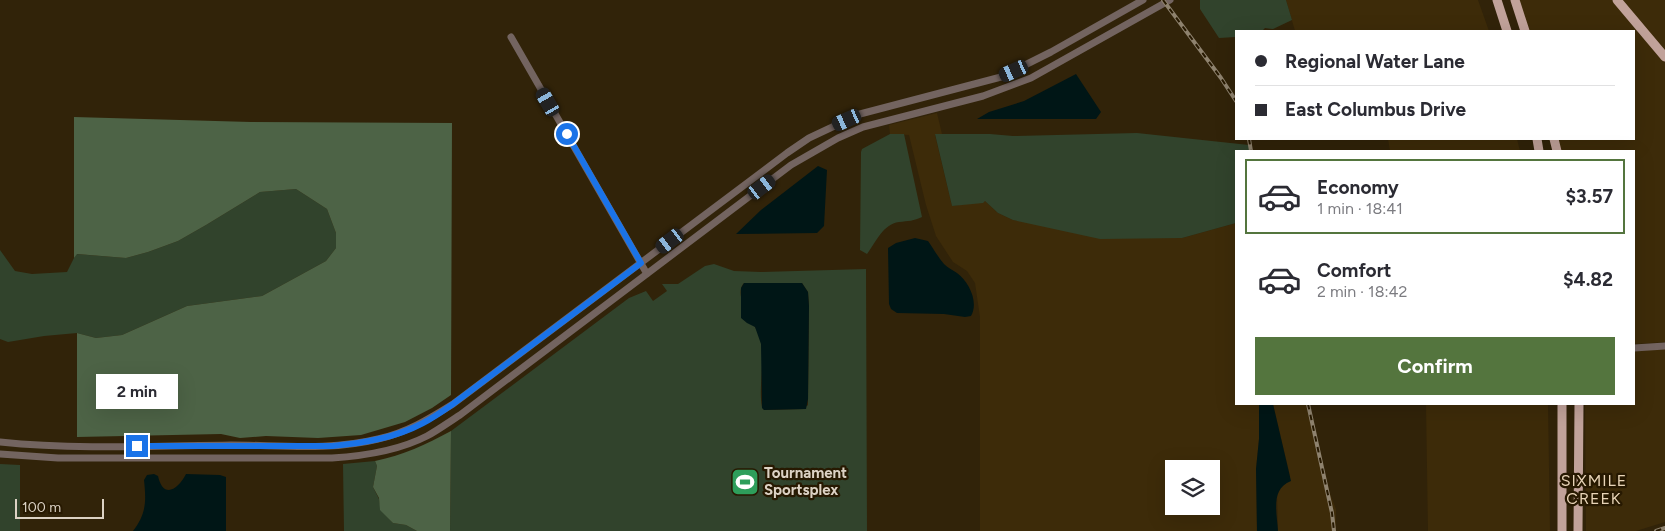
<!DOCTYPE html>
<meta charset="utf-8">
<style>
body{margin:0;font-family:Figtree,sans-serif;background:#f7f7f7;color:#2b2b33;height:100vh;display:flex;flex-direction:column;font-size:19px;white-space:nowrap}
*{box-sizing:border-box;margin:0}
p{font-size:16px;color:#7c7c81}
.icon{flex:none;width:28px;height:28px;fill:none;stroke:currentColor;stroke-width:2;stroke-linecap:round;stroke-linejoin:round}
.map{position:relative;flex:1;overflow:hidden}
.side{position:absolute;left:1235px;top:150px;width:400px;height:255px;display:flex;flex-direction:column;background:#fff;border-radius:0px;box-shadow:0 5px 20px #0002}
.side>*{flex:none}
.guide{position:absolute;left:1235px;top:30px;width:400px;height:110px;border-radius:0px;box-shadow:0 5px 20px #0002;display:grid;align-content:center;height:110px;padding:0 20px;background:#fff}
.controls{position:absolute;left:1165px;top:460px;display:grid;gap:10px}
.controls a{display:grid;place-items:center;width:55px;height:55px;border-radius:0px;background:#fff;box-shadow:0 5px 20px #0002;font-size:25px}
.scale{position:absolute;left:15px;bottom:12px;width:89px;box-sizing:border-box;padding-left:5px;border:2px solid #dcd2c4;border-top:0;font-size:14px;line-height:18px;white-space:nowrap;color:#dcd2c4;-webkit-text-stroke:4px #271901;paint-order:stroke}
.end{position:absolute;width:22px;height:22px;margin:-11px;border:6px solid #1a73e8;background:#fff;box-shadow:0 0 0 2px #fff}
.from{border-radius:50%}
.bubble{position:absolute;height:35px;border-radius:0px;background:#fff;box-shadow:0 5px 20px #0002;font-size:16px;font-weight:700;line-height:35px;text-align:center}
.car{position:absolute;width:15px;height:30px;margin:-15px -8px;border-radius:6px;box-shadow:0 0 4px 1px #0007;background:linear-gradient(#222 24%,#8ab4d8 0 40%,#222 0 76%,#8ab4d8 0 86%,#222 0)}
.guide b{display:flex;align-items:center;gap:18px;height:48px;font-size:19px}
.guide b+b{border-top:1px solid #e1e1e2}
.guide i{width:12px;height:12px;background:#2b2b33}
ul{padding:9px 0 0;list-style:none}
li{display:flex;align-items:center;gap:15px;height:75px;margin:0 10px 8px;padding:0 10px;border:2px solid transparent;border-radius:0px}
li div{flex:1}
li b{display:block;font-size:19px}
li em{font-style:normal;font-weight:700}
li.current{border-color:#54753e}
li>.icon{width:45px;height:45px;stroke-width:1.5}
.action{display:flex;gap:10px;margin-top:auto;padding:10px 20px}
.action a{flex:1;height:58px;border-radius:0px;background:#54753e;color:#fff;font-size:20px;font-weight:700;line-height:58px;text-align:center}
.map>svg:first-child{display:block}
.built{fill:#3d2b09;fill-rule:evenodd}
.green{fill:#31432c;fill-rule:evenodd}
.forest{fill:#4d6346}
.water{fill:#001616}
.lines{fill:none;stroke-linecap:round;stroke-linejoin:round}
.minor{stroke:#736460;stroke-width:7}
.major{stroke:#c1a29a;stroke-width:9}
.rail-casing{stroke:#8e826e;stroke-width:4}
.rail{stroke:#271901;stroke-width:2;stroke-dasharray:5.5;stroke-linecap:butt}
.route{stroke:#1a73e8;stroke-width:6}
.labels{text-anchor:middle;stroke-width:4.5;stroke-linejoin:round;paint-order:stroke}
.poi-label{font-size:15px;font-weight:bold;fill:#dcd2c4;stroke:#271901;text-anchor:start}
.neighbourhood-label{font-size:16px;letter-spacing:1px;fill:#e8d4b7;stroke:#271901}
</style>
<div class="map">
<svg width="1665" height="531" viewBox="0 0 1665 531">
<rect width="100%" height="100%" fill="#312309"/>
<!-- built -->
<path class="built" d="M1286,0h192l11,31h-194z
M1519,0h93l53,62v280l-31,2v-193h-74l-3,-12h77v-108h-105z
M1621,0h44v52z
M937,113l5,21 -7,1 17,71 33,-5 13,12 15,7 169,18 54,-15v181h23v35l-3,30 1,62h-277v-214l-5,-34 -8,-12 -14,-9 -17,-26 -10,-31 -17,-70 -19,-1 -1,-9zM1174,469h37v37h-37z
M1388,139h129l3,12h-130z
M1665,349v173l-29,9h-50l-1,-127h49v-53z
M1273,404h35l21,87 7,18v22h-58l-1,-39 5,-7 7,-4 1,-5z
M1426,404h122l2,127h-122z"/>
<!-- green -->
<path class="green" d="M1200,0h86l6,20 -19,9 -8,-1 -3,3h-26v6l-17,1 -19,-29z
M1137,133l112,12 1,6h-14v72l-54,15 -82,1 -87,-19 -15,-7 -13,-12 -2,2 -31,3 -17,-72h55l23,2z
M890,134h14l18,83c-8,4 -14,4 -23,5 -16,2 -23,20 -32,32l-7,-4 1,-98 1,-3z
M296,189l31,20 9,24v15l-10,13 -64,35 -75,10 -65,29 -26,3 -19,-5 -33,3 -36,6 -8,-3v-89l15,21 17,3 35,-2 9,-18 50,4 22,-6 30,-11 28,-16 54,-33z
M714,264l20,7 27,1 105,-3 1,262h-417l1,-100 178,-133 17,-7 7,10 14,-10 -5,-7h16l27,-18zM744,283h58l6,9 1,14 -1,93v6l-5,4 -39,1 -2,-3c-4,-21 4,-50 -2,-70 -5,-14 -28,-41 -16,-54z
M375,461l2,5 -4,21 6,12 2,11 12,13 13,2 11,6h-73l-1,-67z
M0,464l20,1v66h-20z"/>
<!-- forest -->
<path class="forest" d="M74,117l177,5 201,1 -1,272 -19,13 -27,14 -44,13 -43,3 -52,-2 -26,2 -19,-4 -144,3v-104l19,5 26,-3 65,-29 75,-10 64,-35 10,-13v-15l-9,-24 -31,-20 -36,3 -54,33 -28,16 -30,11 -22,6 -49,-4 -3,4z
M451,431l-1,100h-33l-11,-6 -13,-2 -13,-13 -1,-12 -6,-11 4,-21 -2,-5c29,-6 50,-16 76,-30z"/>
<!-- water -->
<path class="water" d="M1076,74l25,38 -5,7h-119l12,-7 35,-11z
M818,166l9,4 -3,56 -7,7 -81,1 25,-24z
M915,238l13,3c5,7 10,16 16,23 4,4 9,6 13,9 12,9 22,29 14,43l-6,1 -21,-3 -47,-1 -6,-4 -2,-5 -1,-56 8,-5z
M744,283h58l6,9 1,14 -1,93 -2,10 -42,1 -2,-2 -1,-64 -6,-17 -8,-4 -6,-5v-30z
M1259,404h14l18,77c-21,8 -14,32 -13,50h-21l-1,-62 3,-30z
M154,474l4,2c5,23 20,14 28,-2l34,1 6,2v54h-93c14,-18 13,-31 11,-51l3,-5z"/>
<g class="lines">
<!-- minor -->
<path class="minor" d="M511,37l136,237
M1634,348l31,-2
M0,442c76,8 154,4 231,3 48,0 99,6 147,-6 28,-6 51,-20 75,-35l334,-251 22,-15 51,-24 141,-37 50,-25 92,-52
M0,454l58,4h274c32,-2 66,-7 95,-22 11,-6 22,-14 33,-21l331,-250 47,-27 25,-11 120,-31 48,-18 139,-78"/>
<!-- major -->
<path class="major" d="M1497,0l10,31
M1515,0l10,31
M1617,0l48,57
M1537,139l2,12
M1554,139l3,12
M1562,404v127
M1578,531l1,-127"/>
<defs>
<path id="rail" d="M1163,0l58,78 15,23
M1249,139l2,12
M1308,404l24,109 2,18
M1656,531l9,-3"/>
</defs>
<!-- rail casing -->
<use href="#rail" class="rail-casing"/>
<!-- rail -->
<use href="#rail" class="rail"/>
</g>
<g class="lines">
<!-- route -->
<path class="route" d="M137,446h195c31,-3 63,-8 91,-23 10,-5 20,-12 30,-19l188,-141 -74,-129"/>
</g>
<!-- icons -->
<defs>
<symbol id="stadium-square" viewBox="-11 -11 22 22"><rect x="-9" y="-9" width="18" height="18" rx="4" fill="#2e9e5b" stroke="#271901"/><path d="M0-5a6.5 5 0 1 0 0 10a6.5 5 0 1 0 0-10ZM-3.5-1.8h7v3.6h-7Z" fill="#fff"/></symbol>
</defs>
<g fill-rule="evenodd">
<use href="#stadium-square" x="729" y="466" width="32" height="32"/>
</g>
<g class="labels">
<!-- poi labels -->
<g class="poi-label">
<text x="764" y="478">Tournament<tspan x="764" dy="17">Sportsplex</tspan></text>
</g>
<!-- neighbourhood labels -->
<g class="neighbourhood-label">
<text x="1594" y="486">SIXMILE<tspan x="1594" dy="18">CREEK</tspan></text>
</g>
</g>
</svg>
<div class="controls">
<a><svg class="icon" aria-label="layers" viewBox="0 0 24 24"><path d="M12 4l9 5-9 5-9-5zM3 14l9 5 9-5"/></svg></a>
</div>
<div class="scale">100 m</div>
<i class="end from" style="left:567px;top:134px"></i>
<i class="end" style="left:137px;top:446px"></i>
<div class="bubble" style="left:96px;top:374px;width:82px">2 min</div>
<i class="car" style="left:1014px;top:71px;rotate:246deg"></i>
<i class="car" style="left:548px;top:102px;rotate:330deg"></i>
<i class="car" style="left:847px;top:120px;rotate:246deg"></i>
<i class="car" style="left:762px;top:187px;rotate:53deg"></i>
<i class="car" style="left:670px;top:241px;rotate:233deg"></i>
<div class="guide">
<b><i class="from"></i>Regional Water Lane</b>
<b><i></i>East Columbus Drive</b>
</div>
<section class="side">
<ul>
<li class="current"><svg class="icon" aria-label="car" viewBox="0 0 24 24"><path d="M5 17H2v-5l4-1 3-4h7l3 4 3 1v5h-3M9 17h6M6 11h13"/><circle cx="7" cy="17" r="2"/><circle cx="17" cy="17" r="2"/></svg><div><b>Economy</b><p>1 min · 18:41</p></div><em>$3.57</em></li>
<li><svg class="icon" aria-label="car" viewBox="0 0 24 24"><path d="M5 17H2v-5l4-1 3-4h7l3 4 3 1v5h-3M9 17h6M6 11h13"/><circle cx="7" cy="17" r="2"/><circle cx="17" cy="17" r="2"/></svg><div><b>Comfort</b><p>2 min · 18:42</p></div><em>$4.82</em></li>
</ul>
<div class="action"><a>Confirm</a></div>
</section>
</div>
